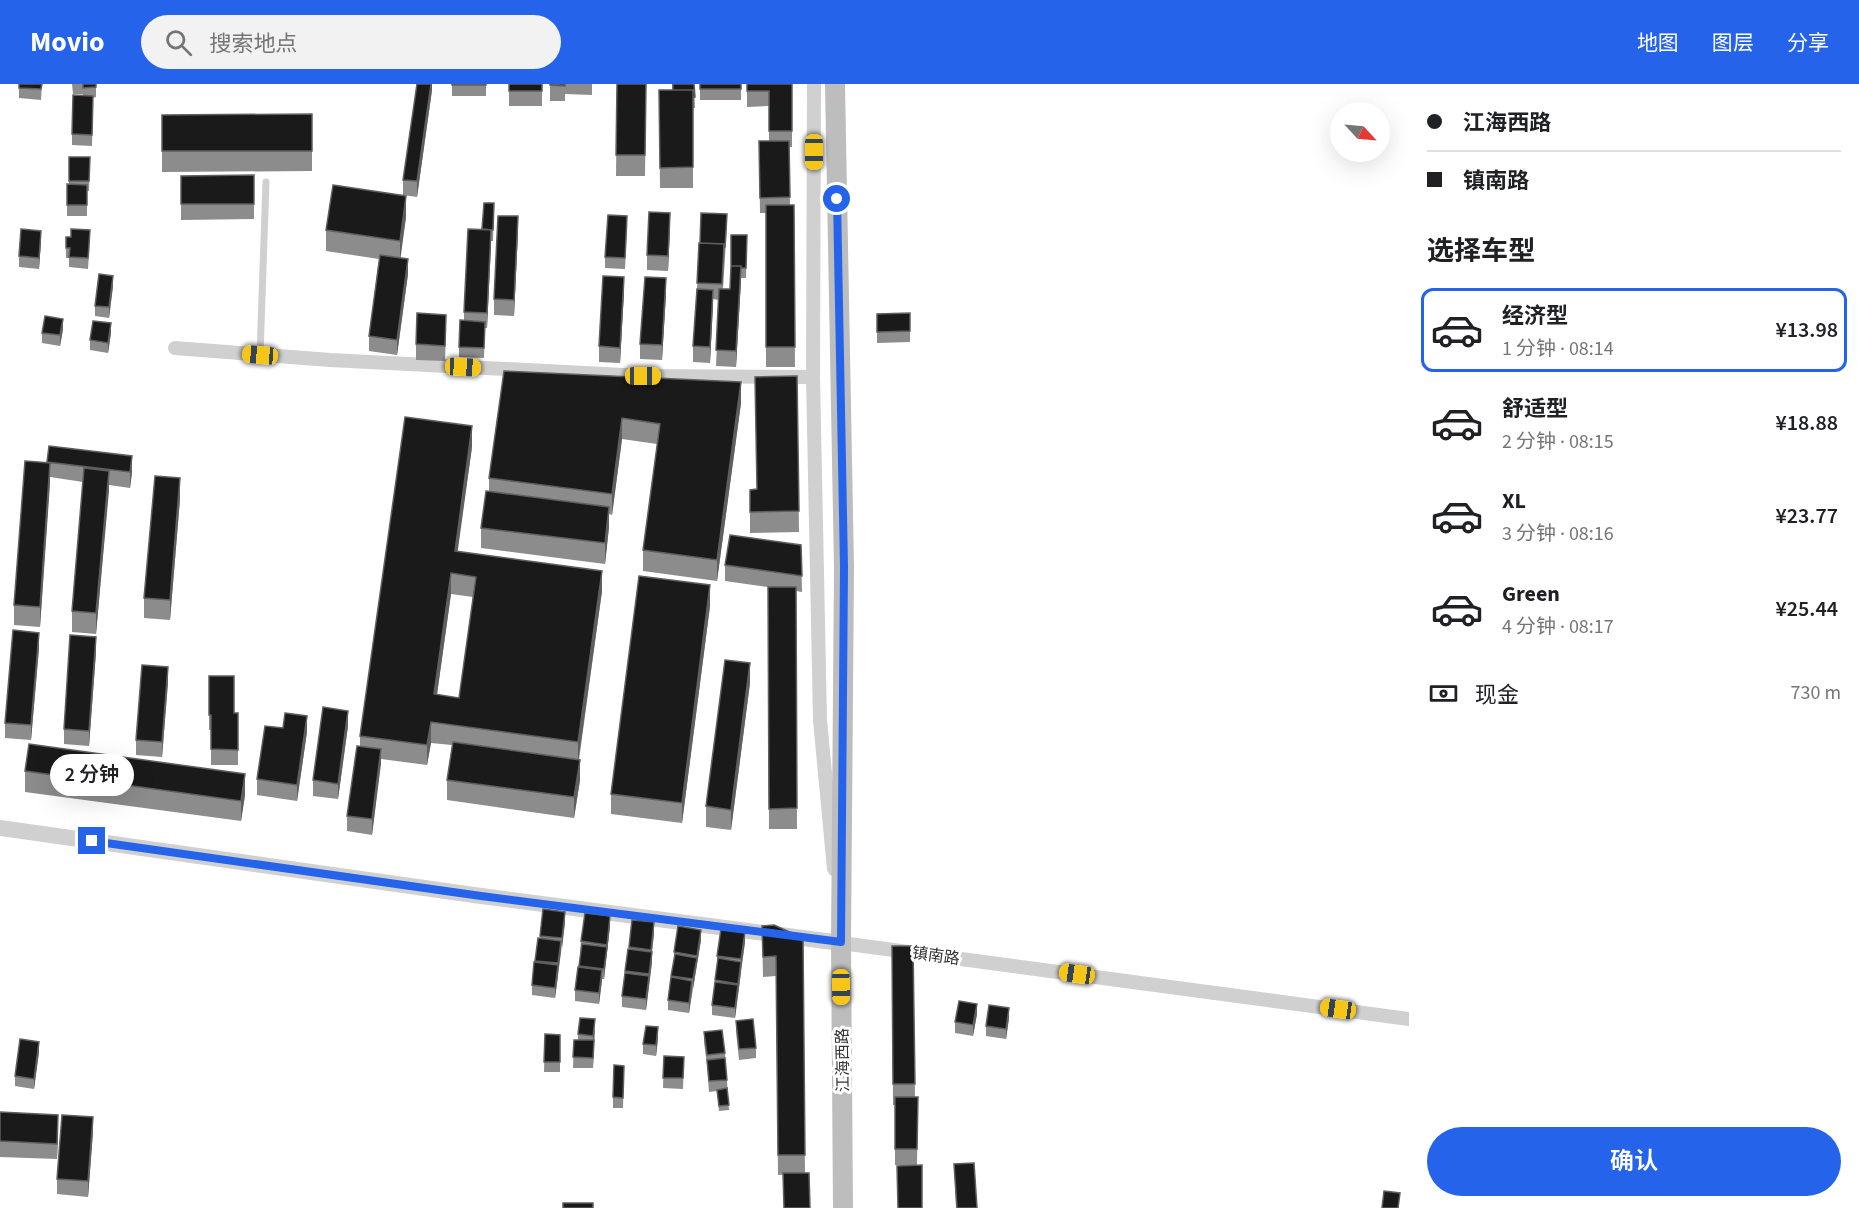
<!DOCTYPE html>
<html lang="zh">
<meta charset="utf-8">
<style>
body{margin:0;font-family:"Source Sans 3","Noto Sans SC",sans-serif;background:#f2f2f2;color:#202124;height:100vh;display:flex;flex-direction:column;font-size:22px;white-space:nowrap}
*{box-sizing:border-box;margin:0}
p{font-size:20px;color:#757577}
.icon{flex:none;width:33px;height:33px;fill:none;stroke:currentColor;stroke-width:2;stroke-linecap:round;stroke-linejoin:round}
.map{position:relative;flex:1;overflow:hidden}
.side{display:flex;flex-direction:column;background:#fff;width:450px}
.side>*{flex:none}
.hud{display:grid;align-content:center;height:132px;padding:0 18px;background:#fff}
.needle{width:39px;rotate:116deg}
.buttons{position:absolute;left:1330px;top:18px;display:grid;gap:12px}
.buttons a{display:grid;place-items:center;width:60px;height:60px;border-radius:50%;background:#fff;box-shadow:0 6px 24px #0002;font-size:30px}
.end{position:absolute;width:27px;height:27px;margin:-14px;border:8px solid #2563eb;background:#fff;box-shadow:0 0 0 3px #fff}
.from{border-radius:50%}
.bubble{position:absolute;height:42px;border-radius:21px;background:#fff;box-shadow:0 6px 24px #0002;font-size:20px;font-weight:600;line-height:42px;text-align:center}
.car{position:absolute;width:18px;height:36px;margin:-18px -9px;border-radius:8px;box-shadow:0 0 4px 2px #0007;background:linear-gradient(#f5c518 24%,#345 0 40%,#f5c518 0 76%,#345 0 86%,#f5c518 0)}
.hud b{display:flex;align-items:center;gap:21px;height:57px;font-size:22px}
.hud b+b{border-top:2px solid #e0e0e0}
.hud i{width:15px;height:15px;background:#202124}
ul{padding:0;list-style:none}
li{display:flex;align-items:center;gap:18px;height:84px;margin:0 12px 9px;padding:0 6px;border:3px solid transparent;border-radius:12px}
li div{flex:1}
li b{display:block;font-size:22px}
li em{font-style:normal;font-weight:600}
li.current{border-color:#2563eb}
li>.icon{width:54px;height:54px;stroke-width:1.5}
h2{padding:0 18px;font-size:27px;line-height:72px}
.pay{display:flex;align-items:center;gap:15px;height:66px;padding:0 18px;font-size:22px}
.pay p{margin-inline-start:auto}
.action{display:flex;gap:12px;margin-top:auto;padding:12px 18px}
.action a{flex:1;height:69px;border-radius:36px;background:#2563eb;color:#fff;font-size:24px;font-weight:600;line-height:69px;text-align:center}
header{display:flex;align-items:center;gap:36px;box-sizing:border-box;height:84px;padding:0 30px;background:#2563eb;color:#fff}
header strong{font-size:28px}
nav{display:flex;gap:33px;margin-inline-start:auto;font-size:21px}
.search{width:420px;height:54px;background:#f2f2f2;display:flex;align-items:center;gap:15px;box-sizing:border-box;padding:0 21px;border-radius:33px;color:#757577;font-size:22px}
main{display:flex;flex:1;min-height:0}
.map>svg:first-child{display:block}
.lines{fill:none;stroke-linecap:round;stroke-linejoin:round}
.service{stroke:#d0d0d0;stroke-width:7}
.minor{stroke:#d0d0d0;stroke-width:14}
.tertiary{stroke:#d0d0d0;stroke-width:16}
.secondary{stroke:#bdbdbd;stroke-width:20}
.wall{fill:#8c8c8c;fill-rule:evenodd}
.shaded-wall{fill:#5f5f5f}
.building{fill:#1a1a1a;stroke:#5f5f5f;stroke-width:1.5;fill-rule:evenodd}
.route{stroke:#2563eb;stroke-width:8}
.labels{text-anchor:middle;stroke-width:6;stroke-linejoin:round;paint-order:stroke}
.street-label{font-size:16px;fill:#333;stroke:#fff}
</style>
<header>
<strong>Movio</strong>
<div class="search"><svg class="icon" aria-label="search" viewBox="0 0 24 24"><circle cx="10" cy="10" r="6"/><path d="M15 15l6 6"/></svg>搜索地点</div>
<nav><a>地图</a><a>图层</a><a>分享</a></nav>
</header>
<main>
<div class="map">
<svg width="1409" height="1124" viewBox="0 0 1409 1124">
<rect width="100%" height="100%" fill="#fff"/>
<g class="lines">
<!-- service -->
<path class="service" d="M260,271l6,-173"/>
<!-- minor -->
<path class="minor" d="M814,0l-1,293 7,343 14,149
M175,264l155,12 313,16 170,1
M840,852l1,7 568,76"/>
<!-- tertiary -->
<path class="tertiary" d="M0,744l481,68 360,47"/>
<!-- secondary -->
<path class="secondary" d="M835,0l9,483 -3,376 2,265"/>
</g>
<!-- wall -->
<path class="wall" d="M19,0h23l-1,16 -22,-2z
M72,0h24v13l-3,1 -1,48 -20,-1v-11l11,-39v-1h-10z
M432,0v6l-15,107 -14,-2v-15z
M452,0h34v12h-34z
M509,0h33v22h-33z
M550,0h42v11l-27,-1v7h-15z
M617,0h29l-1,92h-29z
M672,0h22l1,24h-2v80h-33l-1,-98h13z
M700,0h41v16h-41z
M747,0h45v63h-3l1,58h4l1,162h-29v-154h-6l-1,-72h10v-35l-22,1z
M312,30v57l-150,1v-57z
M69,73h21l-1,34h-2v25h-20v-32h2z
M254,91v44l-73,1v-44z
M494,119l-1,38h-2l-4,87h-2l-1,30 -25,-1v-10l5,-27v-8l18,-83z
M406,133l-6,40 8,17 -11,81 -28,-4v-15l10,-77 -53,-8v-21z
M727,141l-4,64h7l17,-54 -1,43h-5l-5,89 -20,-1 3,-66 -6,-1 -3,64 -17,-1v-16l4,-57 2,-46z
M627,142l-2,43 -20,-1v-11z
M670,144l-2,43 -21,-1v-15z
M518,148l-4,84 -20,-1v-16z
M41,157l-2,28 -20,-2v-11z
M90,157l-2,28 -19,-2v-9h-3v-10z
M113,202l-4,32 -14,-2v-10z
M624,208l-4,71 -21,-1v-16z
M666,210l-4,66 -22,-1v-15z
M910,229v29l-33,1v-29z
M63,245l-3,17 -18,-3v-10z
M446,246l-1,31 -29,-1v-16z
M111,249l-3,20 -18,-3v-10z
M504,287l237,32 -24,178 -74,-10v-21l14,-106 -35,-5 -10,76 -3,-1v13l-4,37 -124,-16v-20l8,-37v-13z
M797,292l2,156 -49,1v-43l7,-1z
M49,362l83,26 -2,16 -21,-3 -13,149 -24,-2v-21l11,-129 -33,-5 -10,150 -26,-2v-20l33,-142z
M472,363l-15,104 145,40 -23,169 1,20 -6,38 -127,-18v-20l5,-35 -21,-2 -4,22 -46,-6 -9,76 -25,-4v-15l13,-70v-10zM451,510l22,3 -14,101 -22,-3z
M180,415l-10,121 -26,-2v-20z
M801,461l1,47 -6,-1 1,238h-28l-1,-242 -43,-6v-16z
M710,522l-28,217 -71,-9v-20z
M39,564l-8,92 -26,-2v-15z
M96,568l-7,94 -25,-2v-15z
M209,592l25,37h4v52h-27v-35h-2z
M168,598l-6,75 -26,-2v-15z
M750,599l-19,147 -25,-3v-21z
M348,642l-10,73 -25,-3v-16z
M307,648l-10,69 -40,-6v-16z
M25,687l220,24 -4,26 -216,-29z
M543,825l22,13 -10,76 -23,-3v-10l6,-47h2z
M632,836l22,13 -2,19v10l-6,48 -24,-3v-11l3,-25 4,-22z
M610,842l-6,53h-2l-3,25 -24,-3v-11l4,-23 2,-26z
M762,842l41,12 2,235 -27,2 -2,-199 -13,1z
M701,856l-12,73 -21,-3v-10l6,-40v-8z
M745,858l-10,76 -23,-3v-10l5,-41v-8z
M892,862h21l2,151h3l-1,68h-22v-60h-2z
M977,930l-4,22 -18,-3v-11z
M1009,934l-3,21 -20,-3v-10z
M736,937l20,27v10l-17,2 -3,-29z
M595,946l-2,38h-20l1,-28h4v-6z
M704,948l21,21 4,57 -10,1 -2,-20 -8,1 -2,-27 -3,-23z
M545,950l15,1v37h-16z
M658,954l-2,18 -13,-2v-10z
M39,968l-5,37 -19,-3v-10z
M664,972l20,1 -1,32 -20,-1z
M624,982l-1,42h-10v-11z
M0,1028l58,18 -1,29 -57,-2z
M93,1048l-5,65 -31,-3v-15z
M954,1080l23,44h-21z"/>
<!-- shaded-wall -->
<path class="shaded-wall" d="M431,0h1v6l-15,107v-16z
M406,112v21l-6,45v-21z
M670,129v15l-2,43v-15z
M518,132v16l-4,84v-16z
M491,146v15l-4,83v-15z
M41,147v10l-2,28v-11z
M408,175v15l-11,81v-15z
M741,182v16l-5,85v-16z
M113,192v10l-4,32v-11z
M624,193v15l-4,71v-15z
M666,194v16l-4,66v-15z
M713,206v15l-3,58v-16z
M63,235v10l-3,17v-11z
M111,239v10l-3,20v-10z
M741,298v21l-24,178v-21z
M622,334v21l-10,76v-21z
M472,342v21l-17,124v-20z
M132,372v16l-2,16v-16z
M50,379v21l-10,143v-20z
M109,387v20l-13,143v-21z
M180,394v21l-10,121v-20z
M609,423v20l-4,37v-21z
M602,487v20l-24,172v-21z
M451,489v21l-17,121v-21z
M710,501v21l-28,217v-20z
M39,549v15l-8,92v-15z
M96,553v15l-7,94v-15z
M750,579v20l-19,147v-20z
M168,583v15l-6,75v-15z
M348,627v15l-10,73v-15z
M307,632v16l-10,69v-16z
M431,638v21l-4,22v-20z
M381,665v15l-9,71v-16z
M580,676v20l-6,38v-21z
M245,690v21l-4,26v-20z
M565,828v10l-3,27v-11z
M610,832v10l-6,53v-10z
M654,838v11l-3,27v-10z
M701,846v10l-8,49v-10z
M745,848v10l-4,28v-11z
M561,857v10l-3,23v-11z
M652,868v10l-6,48v-11z
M741,878v10l-6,46v-10z
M558,881v11l-3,22v-10z
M602,886v11l-3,23v-11z
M692,897v10l-3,22v-10z
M977,920v10l-4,22v-11z
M1009,924v10l-3,21v-10z
M595,935l-1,22 -1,27v-32z
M658,943v11l-2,18v-11z
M39,958v10l-5,37v-10z
M58,1031v15l-1,29v-15z
M93,1033v15l-5,65v-16z"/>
<!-- building -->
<path class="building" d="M19,0h23l-1,5 -22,-1z
M83,0h13v3l-13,1z
M417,0h14l-14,97 -14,-1z
M452,0h34v1h-34z
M509,0h33v7h-33z
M550,0h15v2l-15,-1z
M617,0h29l-1,71h-29z
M673,0h21l1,13 -2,1v-8h-20z
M700,0h41v5h-41z
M747,0h45v47h-23v-40h-22z
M659,6h34v77l-33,1z
M73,11l20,1 -1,39 -20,-1z
M312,30v37h-150v-36z
M759,57h30l1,56 -30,1z
M69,73h21l-1,24h-20z
M254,91v29h-73v-28z
M67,100l20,1v20h-20z
M333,101l73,11 -6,45 -74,-11z
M484,119h10l-1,27 -11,-1z
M766,121h28l1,142h-29z
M649,128l21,1 -2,43 -21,-1z
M701,129l26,1 -2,33h-1v-3l-24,-1z
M608,131l19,1 -2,42 -20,-1z
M498,132h20l-4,84 -20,-1z
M21,145l20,2 -2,27 -20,-2z
M71,145l19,1 -2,28 -19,-1 1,-9h-4v-11h5z
M468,145l23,1 -4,83 -23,-1z
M731,151h16l-1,33h-5v-2h-10z
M699,159l25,1 -2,40 -25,-1z
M380,171l28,4 -11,81 -28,-4z
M731,182h10l-5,85 -20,-1 3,-61h11z
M99,190l14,2 -4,31 -14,-1z
M603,192l21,1 -4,71 -21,-2z
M645,193l21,1 -4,67 -22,-1z
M697,205l16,1 -3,57 -17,-1z
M417,229l29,2 -1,31 -29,-2z
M910,229v18l-33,1v-18z
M45,232l18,3 -3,16 -18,-2z
M460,236l25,2 -1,26 -25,-1z
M93,237l18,2 -3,20 -18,-3z
M504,287l237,11 -24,178 -74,-10 17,-126 -38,-6 -10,76 -123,-16z
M797,292l2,135 -49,1v-22l7,-1 -2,-112z
M405,333l67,9 -17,125 147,20 -24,171 -147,-20 -4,23 -67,-9zM451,489l25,4 -17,121 -25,-4z
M49,362l83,10 -2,16 -83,-10z
M25,377l25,2 -10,144 -26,-2z
M84,384l25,3 -13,142 -24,-2z
M155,392l25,2 -10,122 -26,-2z
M486,407l123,16 -4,36 -124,-15z
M730,451l71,10 1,31 -77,-11z
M639,492l71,9 -28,218 -71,-9z
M768,503h28l1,221 -28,1z
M13,546l26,3 -8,92 -26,-2z
M70,551l26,2 -7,94 -25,-2z
M725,576l25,3 -19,147 -25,-4z
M142,581l26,2 -6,75 -26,-2z
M209,592h25v37h4v37l-27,-1v-34h-2z
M323,623l25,4 -10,73 -25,-4z
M285,629l22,3 -10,69 -40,-6 8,-53 18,2z
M453,658l127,18 -6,37 -127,-17z
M29,660l216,30 -4,27 -216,-30z
M357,662l24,3 -9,70 -25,-3z
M543,825l22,3 -3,26 -22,-2z
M585,829l25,3 -3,29 -26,-4z
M632,836l22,2 -3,28 -22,-3z
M774,841l29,13 2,217h-27l-2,-199 -13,1 -1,-31z
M678,842l23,4 -4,26 -23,-4z
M721,845l24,3 -4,27 -24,-3z
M538,854l23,3 -3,22 -23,-2z
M582,860l25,3 -3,22 -25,-3z
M892,862h21l2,138h-22z
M628,865l24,3 -3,22 -24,-3z
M675,870l22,4 -4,21 -22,-3z
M718,874l23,4 -3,22 -23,-4z
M534,878l24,3 -3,23 -23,-3z
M578,883l24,3 -3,23 -24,-3z
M625,889l24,3 -3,23 -24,-3z
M671,893l21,4 -3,22 -21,-3z
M715,898l23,3 -3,23 -23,-3z
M959,917l18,3 -4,21 -18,-3z
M989,921l20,3 -3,21 -20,-3z
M580,934l15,1 -2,17 -15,-2z
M753,935l3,29 -17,1 -3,-28z
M646,942l12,1 -2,18 -13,-1z
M722,946l3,23 -18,2 -3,-23z
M545,950l15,1v27h-16z
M20,955l19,3 -5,37 -19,-3z
M574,956h20l-1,18 -20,-1z
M664,972l20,1 -1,21h-20z
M725,974l2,22 -18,1 -2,-21z
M614,981l10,1 -1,32 -10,-1z
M727,1004l2,17 -10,1 -2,-16z
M895,1013h23l-1,52h-22z
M0,1028l58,3 -1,29 -57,-3z
M62,1031l31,2 -5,64 -31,-2z
M974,1079l3,45h-20l-3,-44z
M922,1081v43h-24l-1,-42z
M783,1089h26l1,35h-26z
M1384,1107l16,2 -2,15h-16z
M563,1119h30v5h-30z"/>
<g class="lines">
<!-- route -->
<path class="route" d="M92,757l389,55 360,46 3,-375 -7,-368"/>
</g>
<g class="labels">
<!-- street labels -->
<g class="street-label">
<text transform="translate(936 871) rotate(8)" y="6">镇南路</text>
<text transform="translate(842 976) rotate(-91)" y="6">江海西路</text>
</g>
</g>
</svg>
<div class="buttons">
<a><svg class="needle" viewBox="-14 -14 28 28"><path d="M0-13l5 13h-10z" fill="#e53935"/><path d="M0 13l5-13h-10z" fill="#757577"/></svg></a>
</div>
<i class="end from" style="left:837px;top:115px"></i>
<i class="end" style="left:92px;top:757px"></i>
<div class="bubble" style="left:50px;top:670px;width:84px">2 分钟</div>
<i class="car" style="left:814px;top:68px;rotate:180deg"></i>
<i class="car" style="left:260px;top:271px;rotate:275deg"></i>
<i class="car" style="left:463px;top:283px;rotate:93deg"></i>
<i class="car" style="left:643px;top:292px;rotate:90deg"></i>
<i class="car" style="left:1077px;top:890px;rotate:278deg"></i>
<i class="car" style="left:841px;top:903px;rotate:179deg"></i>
<i class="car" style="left:1338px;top:925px;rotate:278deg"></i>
</div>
<section class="side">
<div class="hud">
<b><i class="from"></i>江海西路</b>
<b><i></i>镇南路</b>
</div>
<h2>选择车型</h2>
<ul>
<li class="current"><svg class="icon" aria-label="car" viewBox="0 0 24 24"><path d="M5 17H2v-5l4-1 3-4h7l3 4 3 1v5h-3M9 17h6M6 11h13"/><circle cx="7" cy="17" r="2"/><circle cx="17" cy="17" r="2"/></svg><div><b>经济型</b><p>1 分钟 · 08:14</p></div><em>¥13.98</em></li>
<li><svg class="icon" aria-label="car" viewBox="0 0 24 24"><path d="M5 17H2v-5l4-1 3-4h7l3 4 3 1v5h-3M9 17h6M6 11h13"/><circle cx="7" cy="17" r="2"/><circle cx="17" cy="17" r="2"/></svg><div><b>舒适型</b><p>2 分钟 · 08:15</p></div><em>¥18.88</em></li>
<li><svg class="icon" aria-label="car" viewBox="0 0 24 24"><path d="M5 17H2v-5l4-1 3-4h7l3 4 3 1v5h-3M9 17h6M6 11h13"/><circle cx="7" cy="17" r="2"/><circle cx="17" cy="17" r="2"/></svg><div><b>XL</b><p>3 分钟 · 08:16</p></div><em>¥23.77</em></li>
<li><svg class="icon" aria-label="car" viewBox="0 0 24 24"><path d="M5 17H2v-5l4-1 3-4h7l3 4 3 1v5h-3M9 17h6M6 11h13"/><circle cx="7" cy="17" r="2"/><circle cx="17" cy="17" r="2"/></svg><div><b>Green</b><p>4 分钟 · 08:17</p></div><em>¥25.44</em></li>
</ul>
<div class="pay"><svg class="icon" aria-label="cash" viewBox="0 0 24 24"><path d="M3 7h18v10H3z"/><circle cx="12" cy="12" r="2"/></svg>现金<p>730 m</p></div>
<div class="action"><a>确认</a></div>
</section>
</main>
